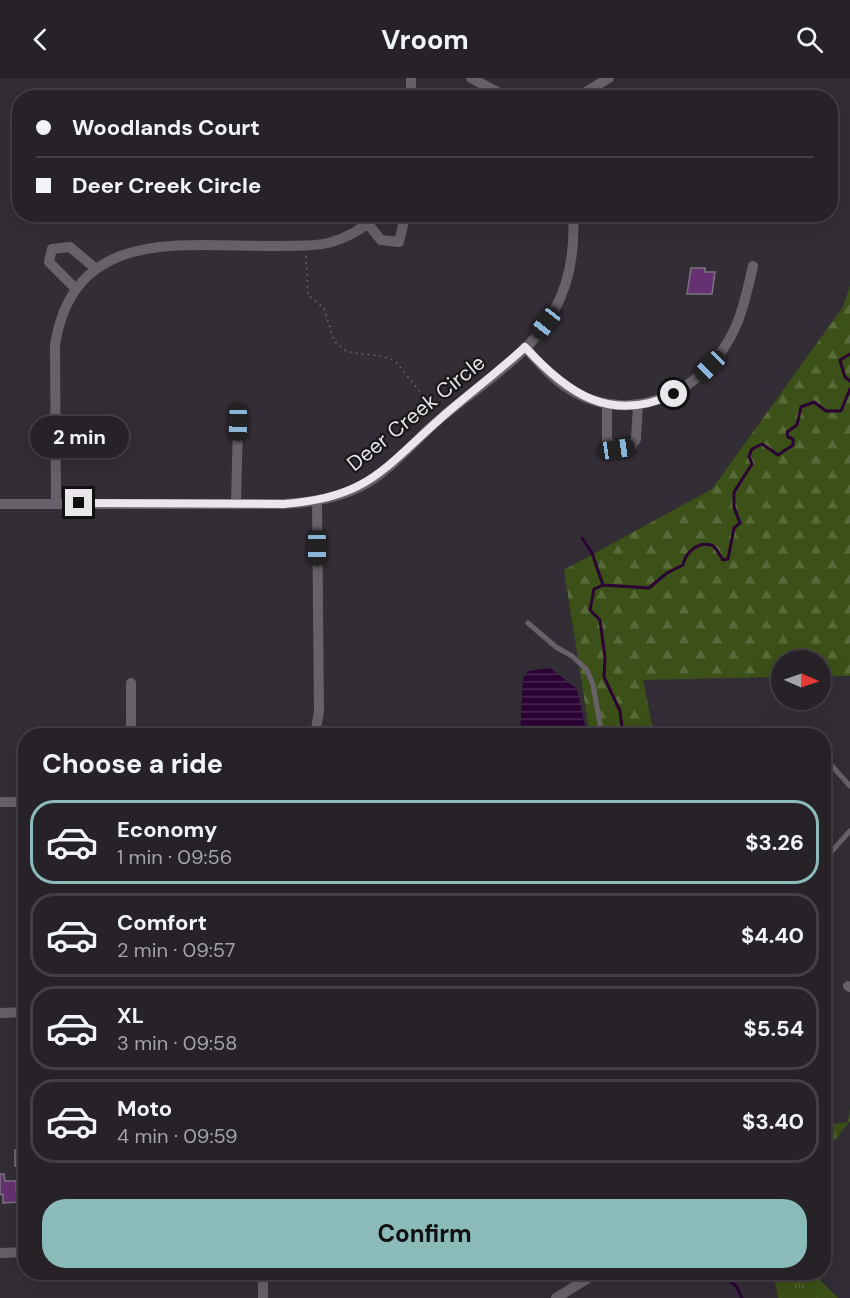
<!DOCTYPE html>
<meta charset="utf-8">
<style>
body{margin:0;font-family:"DM Sans",sans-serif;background:#322f34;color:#f1f3f6;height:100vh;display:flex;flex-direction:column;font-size:22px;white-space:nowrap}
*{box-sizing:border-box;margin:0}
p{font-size:20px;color:#a4a4a8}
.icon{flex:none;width:33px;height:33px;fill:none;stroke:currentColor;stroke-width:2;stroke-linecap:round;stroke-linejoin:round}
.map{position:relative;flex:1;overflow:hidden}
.sheet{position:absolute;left:18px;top:650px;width:813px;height:552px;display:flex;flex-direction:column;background:#262228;border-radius:24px;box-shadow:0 6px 24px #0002,0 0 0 2px #423f45}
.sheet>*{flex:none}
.hud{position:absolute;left:12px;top:12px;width:826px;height:132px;border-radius:24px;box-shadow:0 6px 24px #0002,0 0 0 2px #423f45;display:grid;align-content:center;height:132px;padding:0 24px;background:#262228}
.needle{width:39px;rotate:92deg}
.tools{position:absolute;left:771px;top:572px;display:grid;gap:12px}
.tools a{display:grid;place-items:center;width:60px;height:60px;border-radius:50%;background:#262228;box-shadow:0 6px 24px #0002,0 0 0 2px #423f45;font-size:30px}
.end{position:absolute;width:27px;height:27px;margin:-14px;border:8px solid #eae6eb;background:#111;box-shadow:0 0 0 3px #111}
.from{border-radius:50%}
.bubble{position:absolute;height:42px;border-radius:21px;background:#262228;box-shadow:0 6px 24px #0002,0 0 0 2px #423f45;font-size:20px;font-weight:700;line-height:42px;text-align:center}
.car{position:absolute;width:18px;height:36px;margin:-18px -9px;border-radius:8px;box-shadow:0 0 4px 2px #0007;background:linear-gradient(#222 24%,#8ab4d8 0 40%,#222 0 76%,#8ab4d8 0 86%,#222 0)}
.hud b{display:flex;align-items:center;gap:21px;height:57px;font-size:22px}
.hud b+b{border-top:2px solid #423f45}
.hud i{width:15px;height:15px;background:#f1f3f6}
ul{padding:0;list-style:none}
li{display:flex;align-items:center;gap:18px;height:84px;margin:0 12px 9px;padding:0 12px;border:3px solid #423f45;border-radius:24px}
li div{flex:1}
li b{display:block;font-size:22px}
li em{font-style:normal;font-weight:700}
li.selected{border-color:#8bbbb9}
li>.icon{width:54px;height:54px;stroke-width:1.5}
h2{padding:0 24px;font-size:27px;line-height:72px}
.cta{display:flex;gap:12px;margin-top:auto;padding:12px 24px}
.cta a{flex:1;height:69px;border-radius:24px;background:#8bbbb9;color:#111;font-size:24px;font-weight:700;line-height:69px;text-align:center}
header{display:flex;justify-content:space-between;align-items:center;height:78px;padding:0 24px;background:#262228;font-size:27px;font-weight:700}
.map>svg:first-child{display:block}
.grass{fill:url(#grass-tufts)}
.forest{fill:url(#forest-firs)}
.water{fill:url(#water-rules)}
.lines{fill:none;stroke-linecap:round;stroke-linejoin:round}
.stream{stroke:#2b0334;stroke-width:3}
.building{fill:#663173;stroke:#7c747e;stroke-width:1.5}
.path{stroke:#736e75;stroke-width:1.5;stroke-dasharray:1.5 4.5;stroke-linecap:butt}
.lane{stroke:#68616a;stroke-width:5}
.street{stroke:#68616a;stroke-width:10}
.route{stroke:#eae6eb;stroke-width:8}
.labels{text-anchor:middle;stroke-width:4.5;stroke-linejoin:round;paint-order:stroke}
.street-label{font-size:21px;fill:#eae6eb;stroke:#19171a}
</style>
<header><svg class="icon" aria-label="back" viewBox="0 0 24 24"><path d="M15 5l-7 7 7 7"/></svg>Vroom<svg class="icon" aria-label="search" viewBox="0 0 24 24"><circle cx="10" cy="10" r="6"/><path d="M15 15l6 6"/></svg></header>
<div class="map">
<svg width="850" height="1220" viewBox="0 0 850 1220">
<defs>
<pattern id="grass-tufts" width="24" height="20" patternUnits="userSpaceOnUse" patternTransform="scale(1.5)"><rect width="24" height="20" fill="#3b5117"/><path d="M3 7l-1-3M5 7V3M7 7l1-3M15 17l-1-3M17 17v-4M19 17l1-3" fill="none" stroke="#586a39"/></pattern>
<pattern id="forest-firs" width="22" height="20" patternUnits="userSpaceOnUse" patternTransform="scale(1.5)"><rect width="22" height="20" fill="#3b5117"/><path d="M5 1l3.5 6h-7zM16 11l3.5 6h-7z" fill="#586a39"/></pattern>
<pattern id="water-rules" width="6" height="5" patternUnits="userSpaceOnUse" patternTransform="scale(1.5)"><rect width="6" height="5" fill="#2b0334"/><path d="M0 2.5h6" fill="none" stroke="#4a2852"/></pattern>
</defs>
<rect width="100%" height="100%" fill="#332d35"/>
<!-- grass -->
<path class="grass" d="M850,1030v13l-26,33v-29l24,-3z
M773,1194h39l26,26h-60z"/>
<!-- forest -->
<path class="forest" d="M850,208v390h-29l-1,-16h-38l-1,17 -138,3 11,55h-64l-26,-165 148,-81 131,-182z"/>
<!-- water -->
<path class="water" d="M550,590l27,21 10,46h-67l3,-56 5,-8z"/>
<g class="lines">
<!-- stream -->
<path class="stream" d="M850,276l-10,6 5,17 5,4
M582,460l10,15 11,32
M623,657l-3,-24 -16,-34 1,-19 -5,-38 -10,-10 4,-21 9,-4 46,3 18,-15 16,-8c2,-11 14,-24 28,-20 5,1 9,11 12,15l5,-1 6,-31 6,-5 -6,-16v-15l18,-28 -3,-8 3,-7 10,-5 16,11 15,-10v-6l-5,-2 -1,-5 10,-7 4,-18 13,-5 12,9h15l9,-22
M717,1194l19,14 6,12"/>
</g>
<!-- building -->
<path class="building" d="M691,190h14v4h10l-3,22h-25z
M26,1071v17h-11v-16z
M0,1096h4l1,7h11l1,21 -14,1v-9l-3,1z"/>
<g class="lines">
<!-- path -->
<path class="path" d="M306,178l2,39 16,13 10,33 13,11 34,4 14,5 40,49"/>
<!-- lane -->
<path class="lane" d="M528,545l28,24 16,9 15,14 6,15 9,50
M824,679l26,29
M824,782l26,-29"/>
<!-- street -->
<path class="street" d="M411,0v20
M471,0l38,20
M576,20l33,-20
M368,146l13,16 18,2 5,-21 -6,-7
M76,211l-27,-27 3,-13 18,-2 26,22
M525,269c15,17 30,35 51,46 62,33 132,-5 159,-65 9,-19 13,-41 18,-62
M607,326v36l10,9 14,-2 5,-8 2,-34
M56,425l-1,-158c19,-121 131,-98 223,-99 17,-1 33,1 50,-3 20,-5 36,-15 52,-29
M236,425l2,-80
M0,426h284c29,-2 58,-6 83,-21 28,-17 50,-45 75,-66 38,-32 87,-61 112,-106 16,-29 21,-63 19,-97
M131,657v-52
M315,657l4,-24 -2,-210
M0,724h26
M848,908l2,1
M0,935l26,-1
M0,1175l26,-1
M263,1220v-26
M556,1220l42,-26"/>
</g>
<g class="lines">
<!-- route -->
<path class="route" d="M79,425l205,1c83,-6 99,-35 157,-86 27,-24 57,-46 84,-71 42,46 85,77 149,47"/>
</g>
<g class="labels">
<!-- street labels -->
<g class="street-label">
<text transform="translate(416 335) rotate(-39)" y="7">Deer Creek Circle</text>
</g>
</g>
</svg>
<div class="tools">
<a><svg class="needle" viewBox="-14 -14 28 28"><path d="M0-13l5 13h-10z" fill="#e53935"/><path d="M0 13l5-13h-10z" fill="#a4a4a8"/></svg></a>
</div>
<i class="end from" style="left:674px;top:316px"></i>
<i class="end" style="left:79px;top:425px"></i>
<div class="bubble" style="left:30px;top:338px;width:99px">2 min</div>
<i class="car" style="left:546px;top:245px;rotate:218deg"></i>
<i class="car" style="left:710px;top:288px;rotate:225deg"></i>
<i class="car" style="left:238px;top:345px;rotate:181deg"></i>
<i class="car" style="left:617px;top:371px;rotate:82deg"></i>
<i class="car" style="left:317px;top:470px;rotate:180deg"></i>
<div class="hud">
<b><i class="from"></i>Woodlands Court</b>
<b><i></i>Deer Creek Circle</b>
</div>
<section class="sheet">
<h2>Choose a ride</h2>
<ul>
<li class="selected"><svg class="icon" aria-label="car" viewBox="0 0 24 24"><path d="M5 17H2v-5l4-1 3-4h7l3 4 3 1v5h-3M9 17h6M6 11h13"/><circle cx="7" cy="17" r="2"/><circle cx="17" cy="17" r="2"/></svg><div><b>Economy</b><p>1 min · 09:56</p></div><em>$3.26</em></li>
<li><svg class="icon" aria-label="car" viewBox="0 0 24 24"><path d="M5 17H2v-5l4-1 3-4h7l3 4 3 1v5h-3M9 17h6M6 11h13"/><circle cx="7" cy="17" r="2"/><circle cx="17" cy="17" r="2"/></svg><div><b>Comfort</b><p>2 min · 09:57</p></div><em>$4.40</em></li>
<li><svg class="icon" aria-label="car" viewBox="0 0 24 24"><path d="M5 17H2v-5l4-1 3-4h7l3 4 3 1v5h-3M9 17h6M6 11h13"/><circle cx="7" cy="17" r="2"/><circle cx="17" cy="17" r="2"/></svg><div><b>XL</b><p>3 min · 09:58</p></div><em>$5.54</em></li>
<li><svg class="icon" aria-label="car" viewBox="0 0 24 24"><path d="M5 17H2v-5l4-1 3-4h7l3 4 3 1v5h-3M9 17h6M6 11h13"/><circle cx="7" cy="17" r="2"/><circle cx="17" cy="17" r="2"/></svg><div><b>Moto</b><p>4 min · 09:59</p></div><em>$3.40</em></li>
</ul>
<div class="cta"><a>Confirm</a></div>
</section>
</div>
